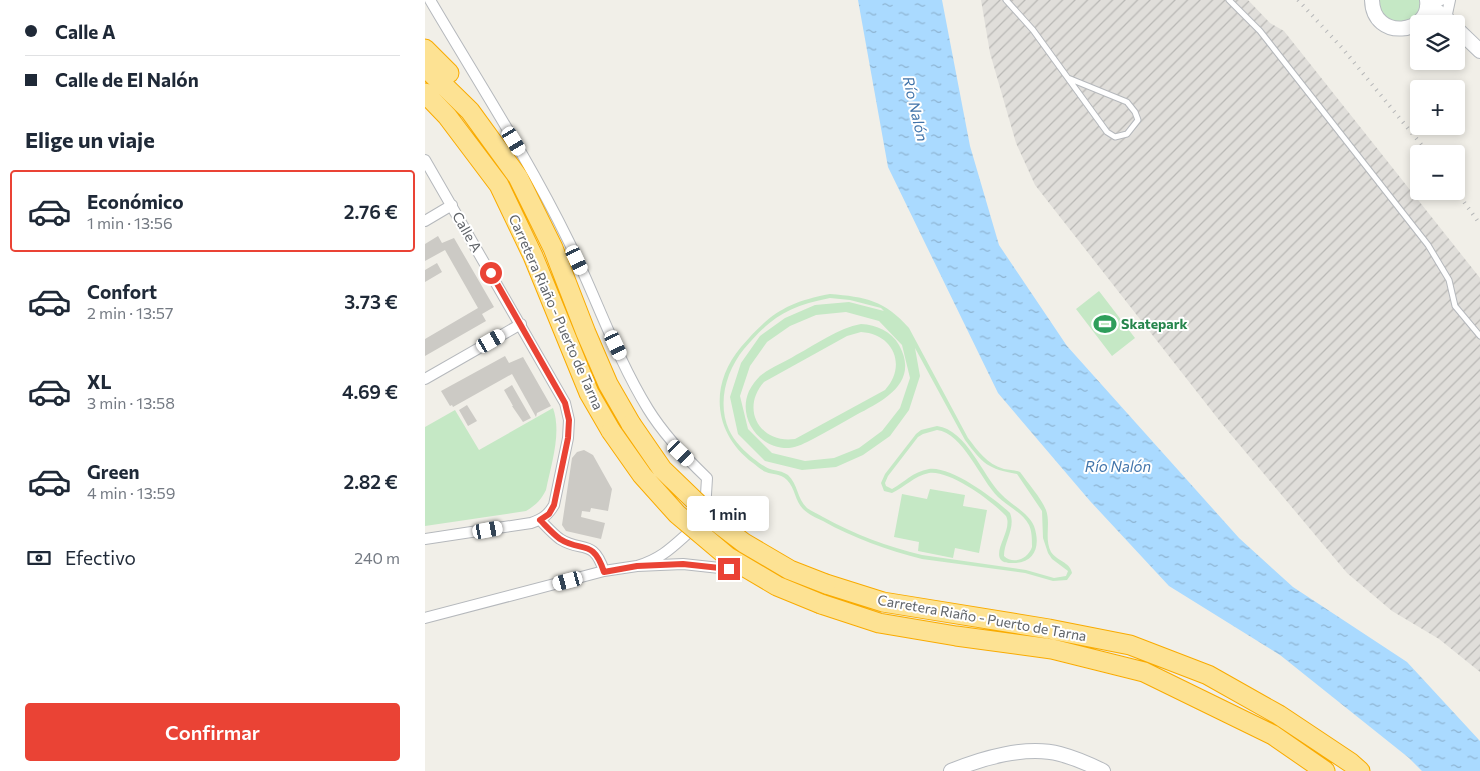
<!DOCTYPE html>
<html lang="es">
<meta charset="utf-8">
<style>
body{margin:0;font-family:Commissioner,sans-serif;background:#f6f6f7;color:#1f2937;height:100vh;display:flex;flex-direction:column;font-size:19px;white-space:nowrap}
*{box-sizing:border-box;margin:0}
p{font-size:16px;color:#747a83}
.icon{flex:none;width:28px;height:28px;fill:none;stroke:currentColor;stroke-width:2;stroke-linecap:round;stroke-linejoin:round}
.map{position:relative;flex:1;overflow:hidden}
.sheet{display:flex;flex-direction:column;background:#fff;width:425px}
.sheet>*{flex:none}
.banner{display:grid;align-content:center;height:110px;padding:0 25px;background:#fff}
.tools{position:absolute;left:985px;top:15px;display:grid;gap:10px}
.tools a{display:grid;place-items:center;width:55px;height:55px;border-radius:5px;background:#fff;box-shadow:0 2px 8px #0003;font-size:25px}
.end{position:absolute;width:22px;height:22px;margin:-11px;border:6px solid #ea4335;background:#fff;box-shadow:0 0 0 2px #fff}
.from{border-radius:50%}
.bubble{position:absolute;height:35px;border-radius:5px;background:#fff;box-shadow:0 2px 8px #0003;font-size:16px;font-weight:600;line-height:35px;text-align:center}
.car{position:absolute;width:15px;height:30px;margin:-15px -8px;border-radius:6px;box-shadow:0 0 4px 1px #0007;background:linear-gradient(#fff 24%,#345 0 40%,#fff 0 76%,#345 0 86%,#fff 0)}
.banner b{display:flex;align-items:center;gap:18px;height:48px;font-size:19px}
.banner b+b{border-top:1px solid #e0e1e3}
.banner i{width:12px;height:12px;background:#1f2937}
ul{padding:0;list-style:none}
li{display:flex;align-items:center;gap:15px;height:82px;margin:0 10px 8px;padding:0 15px;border:2px solid transparent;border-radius:5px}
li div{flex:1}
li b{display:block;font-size:19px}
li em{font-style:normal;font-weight:600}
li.on{border-color:#ea4335}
li>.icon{width:45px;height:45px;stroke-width:1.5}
h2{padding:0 25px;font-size:22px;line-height:60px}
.pay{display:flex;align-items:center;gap:12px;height:55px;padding:0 25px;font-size:19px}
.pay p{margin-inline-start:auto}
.button{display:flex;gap:10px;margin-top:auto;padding:10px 25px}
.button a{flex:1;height:58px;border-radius:5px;background:#ea4335;color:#fff;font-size:20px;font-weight:600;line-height:58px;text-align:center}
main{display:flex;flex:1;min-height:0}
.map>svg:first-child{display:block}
.industrial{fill:url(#industrial-furrows)}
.grass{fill:#c5e8c5;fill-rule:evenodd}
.water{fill:url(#water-ripples)}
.building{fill:#cccac5}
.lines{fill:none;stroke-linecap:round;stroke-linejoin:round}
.lane-casing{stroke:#b5b8bc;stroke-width:7}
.street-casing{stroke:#b5b8bc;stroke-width:12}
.secondary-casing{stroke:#b6babf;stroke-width:16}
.highway-casing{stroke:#f9ab00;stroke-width:21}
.lane{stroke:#fff;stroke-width:5}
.street{stroke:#fff;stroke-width:10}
.secondary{stroke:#fff;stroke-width:14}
.highway{stroke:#fde293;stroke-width:19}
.rail{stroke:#b6b7b8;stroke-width:4;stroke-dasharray:1 6;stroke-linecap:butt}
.highway-bridge-casing{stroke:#f9ab00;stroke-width:21;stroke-linecap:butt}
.highway-bridge{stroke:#fde293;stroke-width:19}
.route{stroke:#ea4335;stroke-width:6}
.labels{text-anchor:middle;stroke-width:4;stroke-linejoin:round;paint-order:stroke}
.street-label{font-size:14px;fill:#5f6368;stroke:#fff}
.leisure-label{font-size:14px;font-weight:bold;fill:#27864d;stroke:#fff;text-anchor:start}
.water-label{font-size:15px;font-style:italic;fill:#4174aa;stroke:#fff}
</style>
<main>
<section class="sheet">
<div class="banner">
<b><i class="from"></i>Calle A</b>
<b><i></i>Calle de El Nalón</b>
</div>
<h2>Elige un viaje</h2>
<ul>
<li class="on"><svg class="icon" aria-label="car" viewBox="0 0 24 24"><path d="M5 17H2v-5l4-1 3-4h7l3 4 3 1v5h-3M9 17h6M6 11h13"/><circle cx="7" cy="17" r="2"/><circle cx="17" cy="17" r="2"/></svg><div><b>Económico</b><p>1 min · 13:56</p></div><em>2.76 €</em></li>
<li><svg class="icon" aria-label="car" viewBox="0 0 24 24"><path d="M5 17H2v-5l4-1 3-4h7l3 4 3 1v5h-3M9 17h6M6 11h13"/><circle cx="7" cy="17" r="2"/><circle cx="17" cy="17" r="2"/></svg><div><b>Confort</b><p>2 min · 13:57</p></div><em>3.73 €</em></li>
<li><svg class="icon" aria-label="car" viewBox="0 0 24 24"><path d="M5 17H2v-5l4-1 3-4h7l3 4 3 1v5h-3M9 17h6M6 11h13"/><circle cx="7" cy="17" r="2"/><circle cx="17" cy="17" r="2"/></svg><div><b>XL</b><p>3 min · 13:58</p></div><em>4.69 €</em></li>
<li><svg class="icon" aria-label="car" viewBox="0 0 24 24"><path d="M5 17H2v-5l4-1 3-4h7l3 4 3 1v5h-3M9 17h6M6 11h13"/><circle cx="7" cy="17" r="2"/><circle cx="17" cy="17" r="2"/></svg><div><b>Green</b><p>4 min · 13:59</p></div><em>2.82 €</em></li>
</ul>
<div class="pay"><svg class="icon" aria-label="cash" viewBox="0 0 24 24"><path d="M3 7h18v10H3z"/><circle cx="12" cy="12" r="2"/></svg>Efectivo<p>240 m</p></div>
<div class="button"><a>Confirmar</a></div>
</section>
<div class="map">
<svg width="1055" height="771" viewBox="0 0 1055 771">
<defs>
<pattern id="industrial-furrows" width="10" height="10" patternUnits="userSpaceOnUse" patternTransform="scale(1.25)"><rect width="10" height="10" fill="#e0deda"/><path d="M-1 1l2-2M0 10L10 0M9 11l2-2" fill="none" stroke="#b9b8b5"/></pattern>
<pattern id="water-ripples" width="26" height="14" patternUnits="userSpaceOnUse" patternTransform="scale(1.25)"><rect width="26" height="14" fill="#aadaff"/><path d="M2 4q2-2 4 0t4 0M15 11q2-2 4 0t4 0" fill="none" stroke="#8eb4d2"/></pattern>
</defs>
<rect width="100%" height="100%" fill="#f1efe8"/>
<!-- industrial -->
<path class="industrial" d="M556,0h267l22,23 14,8 196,247v394l-41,-33 -47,-28 -45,-38 -125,-149 -187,-239 -19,-42 -26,-90z"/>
<!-- grass -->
<path class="grass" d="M947,0h55l-4,16 -32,12z
M674,291l36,47 -23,18 -36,-47z
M405,294c36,3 54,6 79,34l59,110c10,13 19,26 36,31 5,1 11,1 16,3 8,11 21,26 26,38 5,14 -2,28 5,42 6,9 19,10 21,21l-5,7 -14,1 -28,-8 -103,-14c-35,-9 -69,-21 -99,-38 -7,-3 -15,-7 -20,-12 -8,-8 -8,-21 -16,-29 -7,-7 -14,-5 -21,-8 -5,-2 -9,-6 -13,-9 -40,-30 -44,-78 -12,-116 28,-33 46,-45 89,-53zM405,298l20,2 31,8 3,3 -35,-9 -34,3 -30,13 -25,18 -19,27 -11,34 8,37 27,27 37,9 34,-3 27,-12 27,-19 19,-26 11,-34 -5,-28 50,92c18,24 23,29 52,34l25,37 1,27 5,15 4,6 16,12 -2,5 -12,2 -28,-8 -104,-15c-34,-8 -68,-21 -99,-38 -5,-3 -12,-6 -16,-9 -10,-9 -9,-24 -19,-33 -6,-4 -11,-4 -18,-6 -5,-2 -11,-6 -16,-10 -9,-7 -20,-18 -25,-29 -12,-27 -3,-59 15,-81 27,-32 45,-43 86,-51zM421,312l33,9 23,24 8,33 -10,30 -18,23 -23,17 -25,10 -29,3 -33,-8 -24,-24 -8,-33 10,-30 17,-24 23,-16 26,-11z
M436,324c16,1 30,7 38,21 21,38 -16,56 -43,70 -14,8 -28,16 -43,24 -8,4 -15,8 -24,9 -30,1 -52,-30 -40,-57 3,-6 7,-11 11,-15 11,-9 25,-14 36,-21 21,-11 42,-27 65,-31zM436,332c33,2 46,34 24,58l-90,49c-35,5 -55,-30 -31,-57l83,-46z
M128,408c9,25 -2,57 -7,82 -5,10 -10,15 -20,21l-101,15v-99l30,-17 24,40z
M512,426c30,4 45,49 64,68 10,11 27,18 33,32 7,20 1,38 -22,37 -4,0 -8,0 -11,-3 -8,-10 12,-31 5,-44 -14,-15 -56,-46 -77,-43 -15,3 -24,14 -37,20l-8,-2 -3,-8 4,-9 31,-40 5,-4zM512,430c26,3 43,49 61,67 9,9 24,15 31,28 3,6 3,15 3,22 -4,12 -19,18 -28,9 0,-15 12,-28 6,-43 -16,-15 -59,-47 -81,-44 -17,3 -24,13 -37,20l-6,-3 -1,-3 3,-7 30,-39 5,-3z
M505,489l35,6 -2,11 24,4 -8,43 -24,-5 -2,10 -35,-7 1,-9 -25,-5 8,-43 25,5z"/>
<!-- water -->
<path class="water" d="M433,0h84l28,146 29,99 68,101 172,192 54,49 114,75 73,79v30h-58l-13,-13 -129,-103 -111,-69 -79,-85 -92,-108 -110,-226z"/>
<!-- building -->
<path class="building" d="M13,236l4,7 12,-5 40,69 -12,7 4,7 -61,35v-17l53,-31 -33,-58 -20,11v-17z
M12,263l5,9 -17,10v-12z
M80,356l4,7 14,-6 28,49 -14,7 -1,4 -24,-43 -59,33 -1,-2 -2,1 -9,-15z
M87,385l19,33 -8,4 -11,-16h1l-9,-16z
M42,405l10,16 -9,5 -9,-16z
M159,450l9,5 19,34 -4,22 -17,-3 -1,4 -8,-1 -1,6 24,6 -4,16 -35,-8 -4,-6 10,-67 5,-6z"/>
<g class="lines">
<defs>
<path id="lane" d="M581,0l27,30 74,102 8,5 12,-3 11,-14 -3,-8 -8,-10 -59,-24
M804,0l31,31 168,214 21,35 6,26 25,30"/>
<path id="street" d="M5,0c47,80 98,158 139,242 27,55 47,115 79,167 16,26 37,48 59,69l-2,33
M1002,3l14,-3
M1025,22l-3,-8 3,-14
M0,160l140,243 4,17 -1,18 -14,67c-6,10 -11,14 -23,18l-106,16
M0,221l27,-16
M0,379l96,-55
M115,520c6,6 13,14 20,19 22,14 33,-1 44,32
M212,566c27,-8 38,-22 59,-40
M0,618l179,-47 33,-5 46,-2 46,5"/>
<path id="secondary" d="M947,0c1,42 60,34 55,0
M1002,6l9,4 16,14
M1031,28l24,23
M526,771c31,-13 76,-26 109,-17 15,4 29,10 43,17"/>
<path id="highway" d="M0,49l24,24
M0,67l45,44 48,66 35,71 33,85 22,51 23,40
M0,93l22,23 52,69 34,71 56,137 22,38
M401,584l57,18 166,27 81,16 78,30 71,40 72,48 9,8
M396,604l58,19 77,13 96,13 92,23 129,63 52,36"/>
</defs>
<!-- lane casing -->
<use href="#lane" class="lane-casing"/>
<!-- street casing -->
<use href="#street" class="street-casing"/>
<!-- secondary casing -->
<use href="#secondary" class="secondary-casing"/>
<!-- highway casing -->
<use href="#highway" class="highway-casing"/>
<!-- lane -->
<use href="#lane" class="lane"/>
<!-- street -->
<use href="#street" class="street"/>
<!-- secondary -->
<use href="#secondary" class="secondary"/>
<!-- highway -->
<use href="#highway" class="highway"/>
<!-- rail -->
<path class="rail" d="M873,0l45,49 86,105
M1031,191l24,33"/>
<defs>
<path id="highway-bridge" d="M206,424l31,45 57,55 25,19 46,27 36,14
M186,431l31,44 35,39 51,43 49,29 44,18"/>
</defs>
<!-- highway-bridge casing -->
<use href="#highway-bridge" class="highway-bridge-casing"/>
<!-- highway-bridge -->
<use href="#highway-bridge" class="highway-bridge"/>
</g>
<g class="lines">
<!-- route -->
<path class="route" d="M66,273l74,130 4,17 -1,18 -14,67 -5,9 -9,6c6,6 13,14 20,19 22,14 33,-1 44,33l33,-6 46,-2 46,5"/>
</g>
<!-- icons -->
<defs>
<symbol id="stadium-bare" viewBox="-9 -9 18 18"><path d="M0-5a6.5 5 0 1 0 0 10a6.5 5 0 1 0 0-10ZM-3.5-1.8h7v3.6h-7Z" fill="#2e9e5b" stroke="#fff" stroke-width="2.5" paint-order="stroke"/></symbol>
</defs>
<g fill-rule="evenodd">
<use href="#stadium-bare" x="664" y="308" width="32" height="32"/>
</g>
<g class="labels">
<!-- street labels -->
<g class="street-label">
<text transform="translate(42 232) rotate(60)" y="5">Calle A</text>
<text transform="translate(131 312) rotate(66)" y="5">Carretera Riaño - Puerto de Tarna</text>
<text transform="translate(557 618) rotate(10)" y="5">Carretera Riaño - Puerto de Tarna</text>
</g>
<!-- leisure labels -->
<g class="leisure-label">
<text x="696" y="329">Skatepark</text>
</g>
<!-- water labels -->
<g class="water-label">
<text transform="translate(490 109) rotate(77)" y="5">Río Nalón</text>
<text x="693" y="472">Río Nalón</text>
</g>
</g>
</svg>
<div class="tools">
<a><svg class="icon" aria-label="layers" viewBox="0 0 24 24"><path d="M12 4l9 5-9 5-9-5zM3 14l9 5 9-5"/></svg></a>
<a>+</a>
<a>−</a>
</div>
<i class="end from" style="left:66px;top:273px"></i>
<i class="end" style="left:304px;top:569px"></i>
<div class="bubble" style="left:262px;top:496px;width:82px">1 min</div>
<i class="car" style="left:89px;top:141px;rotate:149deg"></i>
<i class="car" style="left:152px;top:260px;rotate:155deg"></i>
<i class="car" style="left:66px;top:341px;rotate:60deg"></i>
<i class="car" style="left:191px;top:345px;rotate:155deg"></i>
<i class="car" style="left:256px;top:453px;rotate:134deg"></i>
<i class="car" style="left:63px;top:530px;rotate:80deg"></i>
<i class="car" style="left:143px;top:581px;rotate:255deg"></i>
</div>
</main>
